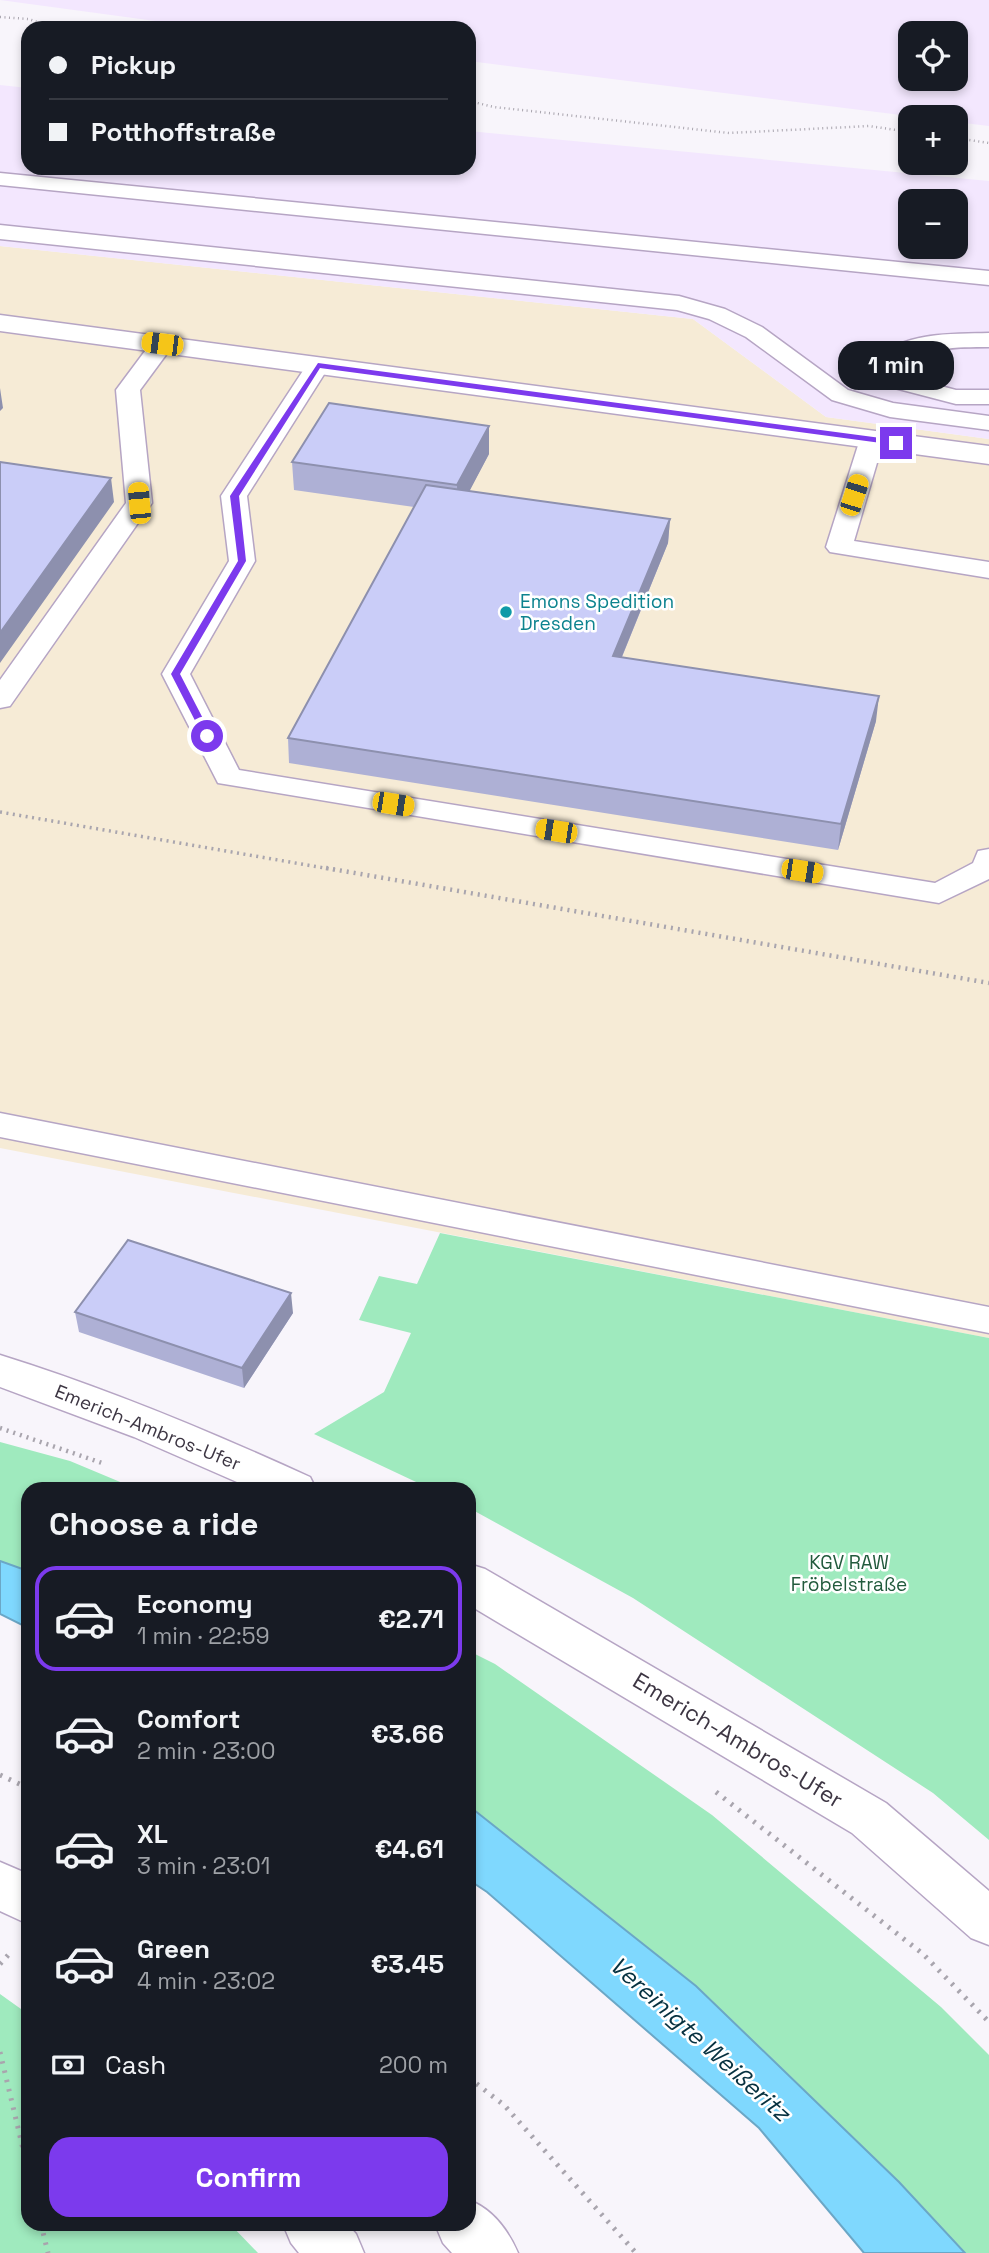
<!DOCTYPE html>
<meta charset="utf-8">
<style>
body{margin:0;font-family:"Space Grotesk",sans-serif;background:#242831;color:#f1f3f6;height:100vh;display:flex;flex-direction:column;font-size:26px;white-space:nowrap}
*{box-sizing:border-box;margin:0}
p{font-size:23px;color:#9ea1a6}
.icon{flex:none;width:38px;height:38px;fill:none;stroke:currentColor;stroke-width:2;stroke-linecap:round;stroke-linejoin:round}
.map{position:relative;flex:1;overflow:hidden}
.panel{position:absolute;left:21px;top:1482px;width:455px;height:749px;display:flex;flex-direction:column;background:#171b24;border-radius:21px;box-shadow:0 4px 10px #0003}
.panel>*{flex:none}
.top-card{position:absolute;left:21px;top:21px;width:455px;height:154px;border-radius:21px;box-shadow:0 4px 10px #0003;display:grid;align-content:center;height:154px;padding:0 28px;background:#171b24}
.controls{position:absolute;left:898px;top:21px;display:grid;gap:14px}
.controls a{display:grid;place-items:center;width:70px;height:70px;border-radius:14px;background:#171b24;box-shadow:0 4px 10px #0003;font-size:35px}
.end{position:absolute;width:32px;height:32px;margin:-16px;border:9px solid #7c3aed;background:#fff;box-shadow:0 0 0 4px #fff}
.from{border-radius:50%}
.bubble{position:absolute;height:49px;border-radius:21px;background:#171b24;box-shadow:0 4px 10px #0003;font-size:23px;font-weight:600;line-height:49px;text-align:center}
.car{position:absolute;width:21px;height:42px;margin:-21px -10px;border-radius:9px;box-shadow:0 0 5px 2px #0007;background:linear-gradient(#f5c518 24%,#345 0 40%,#f5c518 0 76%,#345 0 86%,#f5c518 0)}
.top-card b{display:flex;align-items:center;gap:24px;height:66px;font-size:26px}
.top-card b+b{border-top:2px solid #363941}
.top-card i{width:18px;height:18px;background:#f1f3f6}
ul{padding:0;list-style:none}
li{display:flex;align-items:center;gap:21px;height:105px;margin:0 14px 10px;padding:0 14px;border:4px solid transparent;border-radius:21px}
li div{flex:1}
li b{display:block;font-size:26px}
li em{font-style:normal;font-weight:600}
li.on{border-color:#7c3aed}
li>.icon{width:63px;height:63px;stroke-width:1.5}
h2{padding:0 28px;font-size:32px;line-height:84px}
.pay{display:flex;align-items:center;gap:18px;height:77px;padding:0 28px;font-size:26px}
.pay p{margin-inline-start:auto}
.primary-button{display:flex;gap:14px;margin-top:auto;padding:14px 28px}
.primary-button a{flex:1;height:80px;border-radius:21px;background:#7c3aed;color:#fff;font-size:28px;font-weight:600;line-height:80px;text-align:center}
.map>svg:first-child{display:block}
.commercial{fill:#f6ebd6}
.built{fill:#f3e7fe;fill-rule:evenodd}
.green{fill:#9feabe}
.water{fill:#7fd8fe;stroke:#6ba7c6;stroke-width:2}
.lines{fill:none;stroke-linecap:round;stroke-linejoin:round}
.service-casing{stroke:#b6a5c4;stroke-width:3}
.minor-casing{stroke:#b6a5c4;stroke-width:3}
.secondary-casing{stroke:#b6a5c4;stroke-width:3}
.path-far3{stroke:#a9a5ae;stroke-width:2.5;stroke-dasharray:1 3.5;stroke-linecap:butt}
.path-far2{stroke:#a9a5ae;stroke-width:3.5;stroke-dasharray:2 4.5;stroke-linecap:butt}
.path-far1{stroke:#a9a5ae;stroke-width:4.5;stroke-dasharray:2 5;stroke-linecap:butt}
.path{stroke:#a9a5ae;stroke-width:5;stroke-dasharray:2.5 7;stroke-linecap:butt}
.service{fill:#fff;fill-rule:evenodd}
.minor{fill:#fff;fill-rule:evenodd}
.secondary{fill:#fff;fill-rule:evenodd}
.wall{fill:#aeb0d5}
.shaded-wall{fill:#8d90ae}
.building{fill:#cacdf8;stroke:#8d90ae;stroke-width:2}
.route{fill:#7c3aed}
.culture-dot{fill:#0f9aa8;stroke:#fff;stroke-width:2.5}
.labels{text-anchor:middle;stroke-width:5;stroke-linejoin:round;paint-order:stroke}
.culture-label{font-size:19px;fill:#0d838f;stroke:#fff;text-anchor:start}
.street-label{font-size:19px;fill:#3d3643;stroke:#fff}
.park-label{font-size:19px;fill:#225b3d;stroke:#fff}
.near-street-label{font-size:23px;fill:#3d3643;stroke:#fff}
.near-water-label{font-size:24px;font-style:italic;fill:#063140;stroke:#fff}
</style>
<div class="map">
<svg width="989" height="2253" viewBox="0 0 989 2253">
<rect width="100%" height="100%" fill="#f8f5fb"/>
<!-- commercial -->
<path class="commercial" d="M0,246l693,73 133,98 163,22v899l-989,-190z"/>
<!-- built -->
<path class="built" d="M0,0h989v126l-33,-4v-5h-39l-448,-56v-33h-262zM910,33h46v46h-46z
M0,85l28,3v80h441v-37l520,50v258l-163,-22 -133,-98 -693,-73zM910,201h46v46h-46z"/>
<!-- green -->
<path class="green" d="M440,1233l549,105v502l-56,-47 -300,-195 -164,-90v-19h-38l-117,-55 70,-42 27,-59 -52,-13 20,-44 38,8z
M0,1442l70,19 67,28h-109v82l-28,-10z
M469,1651l26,13 217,151 229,192 48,48v198h-24l-66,-71 -203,-196 -227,-180z
M0,1994l28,20v210h202l28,29h-258z"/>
<!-- water -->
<path class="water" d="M0,1561l28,10v57l-28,-14z
M469,1806l227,180 203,196 66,71h-101l-105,-125 -272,-236 -18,-12z"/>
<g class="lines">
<defs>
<path id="service" d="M0,173l989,98v14l-989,-100z
M0,225l679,71 46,13 37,18 86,63 45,13 96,13v14l-99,-13 -58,-17 -86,-63 -37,-18 -32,-9 -677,-71z
M989,333v14c-34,0 -63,0 -92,20l6,9 53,14h33v14h-33l-69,-18 -15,-21c24,-34 81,-31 117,-32z
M162,337l8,2 4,5 -34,46 12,113 -142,203 -10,2v-28l126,-177 -10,-113 38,-51z
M318,358l8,2 4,5 -83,131 8,65 -65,113 49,96 696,113 38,-20 5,-12 11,-2v30l-50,24 -721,-120 -56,-109 67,-113 -8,-65 89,-136z
M872,432l9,2 3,5 -30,102 135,21v16l-159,-26 -4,-5 34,-108 3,-5z
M0,1113l989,194v26l-989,-196z"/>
<path id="minor" d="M0,315l989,131v18l-989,-133z"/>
<path id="secondary" d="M0,1355c106,33 209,76 310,122l6,12h-63l-119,-52 -134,-50z
M469,1564l16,5 401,234 103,88v54l-18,-7 -119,-105 -383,-228z
M0,1862l28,12v50l-28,-13z
M469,2200c23,9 39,30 49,53h-66l-9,-10 -8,-19h34z
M283,2224h64l9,10 8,19h-65l-8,-10z"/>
</defs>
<!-- service casing -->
<use href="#service" class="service-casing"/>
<!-- minor casing -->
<use href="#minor" class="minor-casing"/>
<!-- secondary casing -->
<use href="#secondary" class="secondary-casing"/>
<!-- path-far3 -->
<path class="path-far3" d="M0,17l28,2 29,9
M469,101l25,6 235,26 140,-7 41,6
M956,138l33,5"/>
<!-- path-far2 -->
<path class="path-far2" d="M0,812l336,58"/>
<!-- path-far1 -->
<path class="path-far1" d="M326,868l663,115
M0,1428l102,35"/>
<!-- path -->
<path class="path" d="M0,1775l28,13
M716,1792l207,162 66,68
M0,1964l11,-12
M0,2052l28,118
M469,2078l35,27 132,148
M41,2224l7,29"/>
<!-- service -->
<use href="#service" class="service"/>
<!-- minor -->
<use href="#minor" class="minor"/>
<!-- secondary -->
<use href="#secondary" class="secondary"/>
</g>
<!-- wall -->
<path class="wall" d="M489,454l-20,37 201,28 -2,24 -46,114 254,64 -38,129 -549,-87 -1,-25 126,-231 -120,-17 -2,-28z
M75,1312l218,1 -49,75 -165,-56z"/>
<!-- shaded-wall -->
<path class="shaded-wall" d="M0,388l3,20 -3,3z
M489,426v28l-31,59 -1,-28z
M111,478l3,24 -114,161v-30z
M670,519l-2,24 -56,138 1,-25z
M879,696l-3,25 -38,129 3,-26z
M291,1293l2,20 -49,75 -2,-20z"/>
<!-- building -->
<path class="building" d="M329,403l160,23 -32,59 -165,-23z
M0,462l111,16 -111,155z
M426,485l244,34 -57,137 266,40 -38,128 -553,-86z
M128,1240l163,53 -49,75 -167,-56z"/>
<!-- route -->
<path class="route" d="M318,363l578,77 4,3 -4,2 -576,-77 -81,128 7,65 -66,113 32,62 -8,2 -33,-64 67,-113 -8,-65z"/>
<!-- markers -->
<circle class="culture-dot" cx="506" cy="612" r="7"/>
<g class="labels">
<!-- culture labels -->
<g class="culture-label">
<text x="520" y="608">Emons Spedition<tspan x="520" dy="22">Dresden</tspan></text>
</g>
<!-- street labels -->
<g class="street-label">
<text transform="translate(148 1427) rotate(22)" y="7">Emerich-Ambros-Ufer</text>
</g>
<!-- park labels -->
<g class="park-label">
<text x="849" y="1569">KGV RAW<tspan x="849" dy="22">Fröbelstraße</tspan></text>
</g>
<!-- near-street labels -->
<g class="near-street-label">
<text transform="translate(738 1740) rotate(31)" y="8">Emerich-Ambros-Ufer</text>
</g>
<!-- near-water labels -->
<g class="near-water-label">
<text transform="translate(700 2039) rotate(42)" y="8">Vereinigte Weißeritz</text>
</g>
</g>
</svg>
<div class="controls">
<a><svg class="icon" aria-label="locate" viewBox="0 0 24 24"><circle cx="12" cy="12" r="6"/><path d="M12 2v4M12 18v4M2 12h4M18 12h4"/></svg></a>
<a>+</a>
<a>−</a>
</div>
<i class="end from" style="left:207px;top:736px"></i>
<i class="end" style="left:896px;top:443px"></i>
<div class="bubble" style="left:838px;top:341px;width:116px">1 min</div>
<i class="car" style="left:162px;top:344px;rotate:277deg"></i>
<i class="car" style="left:854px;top:495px;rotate:18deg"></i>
<i class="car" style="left:139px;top:503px;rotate:355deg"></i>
<i class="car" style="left:393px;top:804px;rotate:99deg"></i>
<i class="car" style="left:556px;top:831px;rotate:279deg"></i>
<i class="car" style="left:802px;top:871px;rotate:99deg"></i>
<div class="top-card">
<b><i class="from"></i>Pickup</b>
<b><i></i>Potthoffstraße</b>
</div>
<section class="panel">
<h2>Choose a ride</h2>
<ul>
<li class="on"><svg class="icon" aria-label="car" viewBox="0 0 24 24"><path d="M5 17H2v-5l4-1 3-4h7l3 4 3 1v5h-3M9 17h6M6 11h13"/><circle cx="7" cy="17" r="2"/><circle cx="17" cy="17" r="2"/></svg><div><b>Economy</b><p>1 min · 22:59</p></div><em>€2.71</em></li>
<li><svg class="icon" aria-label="car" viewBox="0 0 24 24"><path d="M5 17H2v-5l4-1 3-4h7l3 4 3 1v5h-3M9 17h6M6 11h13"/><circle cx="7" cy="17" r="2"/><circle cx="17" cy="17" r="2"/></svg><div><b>Comfort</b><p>2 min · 23:00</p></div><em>€3.66</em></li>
<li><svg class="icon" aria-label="car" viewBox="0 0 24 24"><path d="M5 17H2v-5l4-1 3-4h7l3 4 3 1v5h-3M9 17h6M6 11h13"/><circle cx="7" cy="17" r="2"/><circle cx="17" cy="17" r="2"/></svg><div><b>XL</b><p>3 min · 23:01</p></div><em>€4.61</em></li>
<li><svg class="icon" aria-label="car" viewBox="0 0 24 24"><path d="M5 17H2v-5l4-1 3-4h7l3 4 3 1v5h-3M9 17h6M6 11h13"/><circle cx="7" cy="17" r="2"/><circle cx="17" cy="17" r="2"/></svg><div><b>Green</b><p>4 min · 23:02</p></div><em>€3.45</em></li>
</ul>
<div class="pay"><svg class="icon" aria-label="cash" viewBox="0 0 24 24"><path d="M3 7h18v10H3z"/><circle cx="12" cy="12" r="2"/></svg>Cash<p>200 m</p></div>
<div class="primary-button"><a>Confirm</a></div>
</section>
</div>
